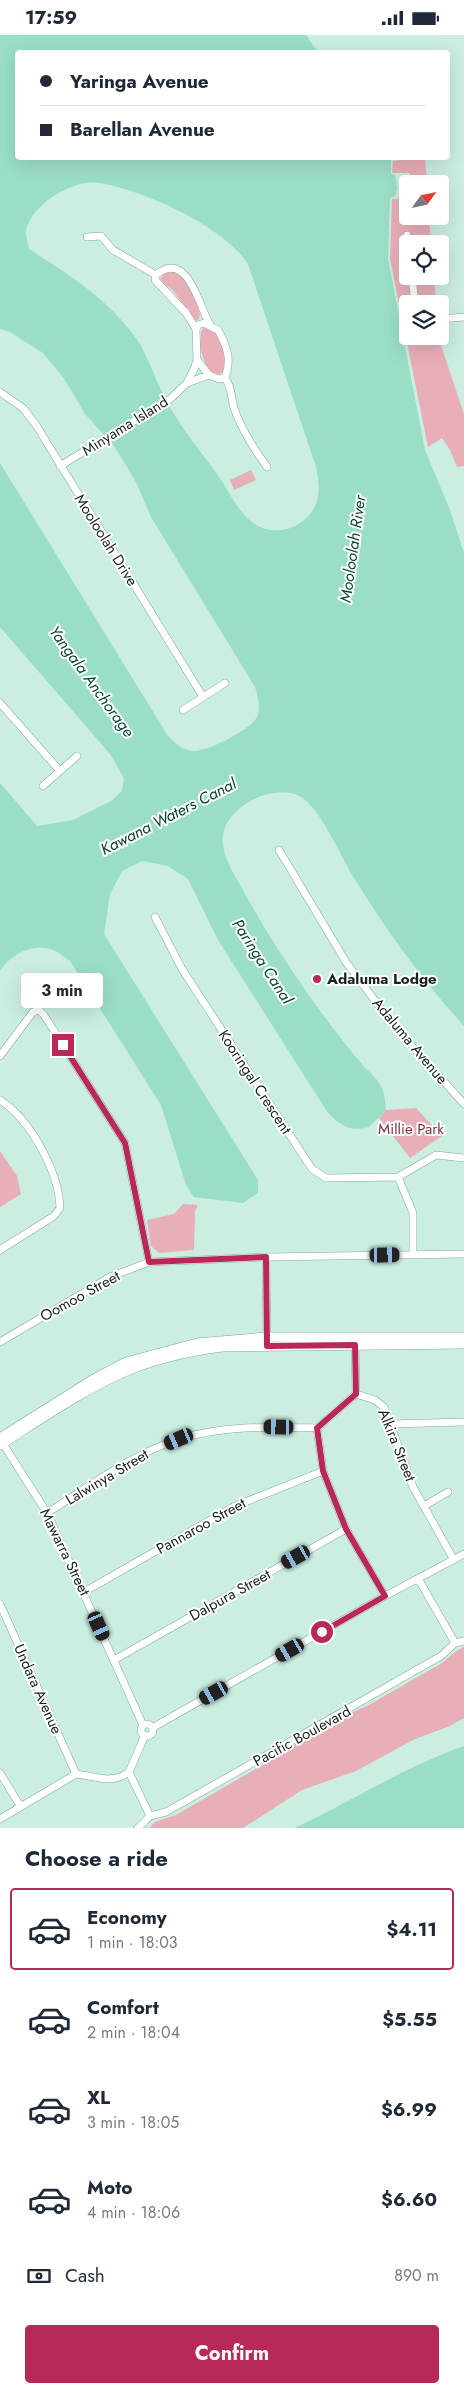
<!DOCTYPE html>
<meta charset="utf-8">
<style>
body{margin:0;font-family:Jost,sans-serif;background:#f2f2f3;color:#1f2937;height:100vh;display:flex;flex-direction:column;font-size:19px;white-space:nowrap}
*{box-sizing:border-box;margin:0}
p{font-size:16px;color:#747a83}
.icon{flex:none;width:28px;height:28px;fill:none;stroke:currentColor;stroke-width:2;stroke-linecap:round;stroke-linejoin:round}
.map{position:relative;height:1793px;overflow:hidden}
.details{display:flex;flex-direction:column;background:#fff;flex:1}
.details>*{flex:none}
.hud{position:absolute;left:15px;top:15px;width:435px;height:110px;border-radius:5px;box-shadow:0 5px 20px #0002;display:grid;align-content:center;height:110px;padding:0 25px;background:#fff}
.needle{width:32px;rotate:57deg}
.fabs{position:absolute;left:399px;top:140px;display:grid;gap:10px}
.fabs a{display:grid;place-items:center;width:50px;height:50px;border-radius:5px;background:#fff;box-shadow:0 5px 20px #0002;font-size:25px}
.end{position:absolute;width:22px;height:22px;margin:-11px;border:6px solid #b92955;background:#fff;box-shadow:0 0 0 2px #fff}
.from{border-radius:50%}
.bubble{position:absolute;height:35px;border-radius:5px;background:#fff;box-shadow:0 5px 20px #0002;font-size:16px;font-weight:700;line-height:35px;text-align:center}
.car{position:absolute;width:15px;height:30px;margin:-15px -8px;border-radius:6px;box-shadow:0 0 4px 1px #0007;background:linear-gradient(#222 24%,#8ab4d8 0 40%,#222 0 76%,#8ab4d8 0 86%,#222 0)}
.hud b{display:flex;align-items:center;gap:18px;height:48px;font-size:19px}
.hud b+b{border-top:1px solid #e0e1e3}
.hud i{width:12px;height:12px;background:#1f2937}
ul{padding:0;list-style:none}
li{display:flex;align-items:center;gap:15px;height:82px;margin:0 10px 8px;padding:0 15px;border:2px solid transparent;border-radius:5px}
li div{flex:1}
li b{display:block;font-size:19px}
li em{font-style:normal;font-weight:700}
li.active{border-color:#b92955}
li>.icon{width:45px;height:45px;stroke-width:1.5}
h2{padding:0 25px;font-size:22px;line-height:60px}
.pay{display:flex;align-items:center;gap:12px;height:55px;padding:0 25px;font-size:19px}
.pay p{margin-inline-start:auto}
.action{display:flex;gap:10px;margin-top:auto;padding:10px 25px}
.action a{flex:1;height:58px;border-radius:5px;background:#b92955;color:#fff;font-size:20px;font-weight:700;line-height:58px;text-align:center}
.status{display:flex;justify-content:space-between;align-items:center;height:35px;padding:0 25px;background:#fff;direction:ltr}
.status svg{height:14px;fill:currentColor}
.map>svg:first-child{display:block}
.green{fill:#e8afb8}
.water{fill:#9bdec6;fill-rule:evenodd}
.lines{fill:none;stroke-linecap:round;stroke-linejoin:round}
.minor-casing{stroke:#84a699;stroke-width:8}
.major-casing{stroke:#84a699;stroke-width:10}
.minor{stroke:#fff;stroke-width:7}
.major{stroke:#fff;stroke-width:9}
.route{stroke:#b92955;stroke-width:6}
.poi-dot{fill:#b92955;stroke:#fff;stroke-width:2}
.labels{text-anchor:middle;stroke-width:4;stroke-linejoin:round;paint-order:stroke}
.street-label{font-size:15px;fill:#16241f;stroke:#fff}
.poi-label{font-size:15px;font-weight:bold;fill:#16241f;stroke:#fff;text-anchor:start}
.park-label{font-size:15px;fill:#7c3143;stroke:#fff}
.water-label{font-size:16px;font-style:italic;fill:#0a4434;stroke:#fff}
</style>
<div class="status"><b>17:59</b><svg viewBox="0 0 49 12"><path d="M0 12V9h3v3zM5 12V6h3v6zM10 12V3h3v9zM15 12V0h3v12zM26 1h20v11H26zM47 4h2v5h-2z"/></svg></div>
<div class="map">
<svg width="464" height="1793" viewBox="0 0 464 1793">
<rect width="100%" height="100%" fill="#caeee0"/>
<!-- green -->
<path class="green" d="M414,123h11l2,26h-17v-11h-18l1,-12z
M392,164h15l1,17h21l2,28h-23v32h26l2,28h-28v32h30l26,78v52l-7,1 -7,-17 -8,-12 -14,9 -38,-188z
M174,237l13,9 13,33 -1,5 -5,2 -5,-12c-9,-4 -10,-13 -17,-19 -5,-5 -8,-5 -12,-11l5,-6z
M206,292c17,5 20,30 17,45l-6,4c-15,-9 -19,-30 -15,-47z
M251,435l5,10 -22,10 -4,-10z
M416,1073l26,28 -32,22 -31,-40 7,-8z
M0,1116l17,25 4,18 -21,13z
M183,1169l15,1 -3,6 -1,39 -35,3 -8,-7 -4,-26 27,-6z
M464,1612v71l-14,8 -37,14 -57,31 -54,19 -59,38h-94l6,-6 21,-7 109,-63 3,-4 9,-5 27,-11 27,-19 16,-7 75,-43 14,-12z"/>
<!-- water -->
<path class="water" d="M0,0h306l12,17 -300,1v104h373v17l4,1 2,13 -2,8 -5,2 -2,61 37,191 25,60 14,43v473c-41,-45 -76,-93 -108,-145 -15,-23 -32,-66 -52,-82 -16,-13 -45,-5 -60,6 -14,10 -24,24 -21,41 3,17 14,33 22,48 33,59 72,116 115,168 7,9 17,15 22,26 3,6 3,15 4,22l-17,17c-19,5 -28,-1 -41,-14l-110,-173 -30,-61 -20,-13 -26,-5 -20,10 -12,23 -6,40 154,246v13l-15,10 -49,-6 -8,-12 -25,-80 -91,-144c-5,-3 -11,-9 -17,-11 -20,-7 -42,4 -53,21v-188l37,43 36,-6 38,-19 11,-10 2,-13 -14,-24 -110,-127v-164l168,273c8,8 14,14 26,15 13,1 58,-22 63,-34 4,-10 1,-20 -2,-30l-104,-170 -15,-35 -22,-36 -29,-32 -20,-34 -22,-27 -33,-21 -10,-3zM91,147c45,4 132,43 157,82l68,203c3,16 6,33 -6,47 -8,9 -17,15 -29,16 -35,4 -47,-32 -64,-56 -19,-26 -39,-50 -53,-78 -10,-19 -16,-41 -28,-58 -28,-39 -68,-64 -107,-89 -1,-6 -4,-14 -3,-20 9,-26 40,-44 65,-47z
M464,1711v82h-170c57,-26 110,-61 170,-82z"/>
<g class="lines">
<defs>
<path id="minor" d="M407,200l1,14
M156,240c32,-27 44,34 54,50
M412,241l3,28
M440,284l24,-2
M196,294l2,-4 6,-2 14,7c9,16 14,30 7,48
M197,325l12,15
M225,343c7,9 6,19 9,30 7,21 20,41 33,59
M187,348l22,-8 10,4 6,-1
M0,357l23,16 13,17 167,272
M60,431l110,-67 17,-16 7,-14 3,-9 -1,-31 -10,-16 -31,-33 1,-5 -43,-25 -12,-14 -14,1
M0,668l60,68
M183,675l42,-27
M43,751l34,-30
M279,815l67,112 48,64 70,78
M155,882l27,52 130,200 14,9 72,-1
M0,1021l33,-44 6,-2 5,5 81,128 24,119
M0,1065c30,19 59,72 60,108l-6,8 -54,34
M398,1142l15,36v41
M398,1142l38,-22 28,3
M266,1222l1,89
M0,1307l110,-65 39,-15 117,-5 198,-3
M355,1307l1,52
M356,1359l-39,34 6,43 23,58 39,67
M356,1359l19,6 9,7 29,80 41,73
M391,1389l73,-2
M0,1404l47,74 96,212
M424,1471l24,-14
M47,1478c42,-26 86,-60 133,-74 44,-14 92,-12 137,-11
M419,1545l36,63
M84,1557l151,-86 88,-35
M0,1569l76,170
M114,1625l232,-131
M141 1695a6 6 0 1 1 12 0a6 6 0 1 1-12 0Z
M152,1693l233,-132 79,-42
M145,1700l-16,37 21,44
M0,1738l21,34
M0,1784l76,-45c19,2 35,11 53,-2
M138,1793l12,-12 16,-4 46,-26 229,-130 14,-13 9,-2"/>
<path id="major" d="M0,1403l92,-58 34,-18 71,-19 70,-6h197
M0,1410c41,-26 84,-56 129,-75 30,-12 62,-19 93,-23l242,-3"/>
</defs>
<!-- minor casing -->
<use href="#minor" class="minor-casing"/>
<!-- major casing -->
<use href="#major" class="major-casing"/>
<!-- minor -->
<use href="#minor" class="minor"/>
<!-- major -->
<use href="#major" class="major"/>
</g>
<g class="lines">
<!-- route -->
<path class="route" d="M63,1010l62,98 24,119 117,-5 1,89 88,-1 1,49 -39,34 6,43 23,58 39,67 -63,36"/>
</g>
<!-- markers -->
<circle class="poi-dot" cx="317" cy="944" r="5"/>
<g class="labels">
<!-- street labels -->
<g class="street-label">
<text transform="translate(125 391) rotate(-32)" y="5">Minyama Island</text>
<text transform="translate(106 505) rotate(58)" y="5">Mooloolah Drive</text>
<text transform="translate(410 1006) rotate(50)" y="5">Adaluma Avenue</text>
<text transform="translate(255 1047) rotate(57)" y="5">Kooringal Crescent</text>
<text transform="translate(80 1261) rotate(-29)" y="5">Oomoo Street</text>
<text transform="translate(397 1410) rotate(68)" y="5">Alkira Street</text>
<text transform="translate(107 1442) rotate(-31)" y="5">Lalwinya Street</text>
<text transform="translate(201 1491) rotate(-29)" y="5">Pannaroo Street</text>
<text transform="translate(65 1517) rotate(64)" y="5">Mawarra Street</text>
<text transform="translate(230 1560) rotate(-29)" y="5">Dalpura Street</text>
<text transform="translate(38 1654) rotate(66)" y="5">Undara Avenue</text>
<text transform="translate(302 1701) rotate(-29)" y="5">Pacific Boulevard</text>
</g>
<!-- poi labels -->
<g class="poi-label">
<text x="327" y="949">Adaluma Lodge</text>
</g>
<!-- park labels -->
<g class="park-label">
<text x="411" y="1099">Millie Park</text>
</g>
<!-- water labels -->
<g class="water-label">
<text transform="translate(352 514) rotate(-82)" y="6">Mooloolah River</text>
<text transform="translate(92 646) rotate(54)" y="6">Yangala Anchorage</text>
<text transform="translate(168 781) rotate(-27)" y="6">Kawana Waters Canal</text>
<text transform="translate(263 926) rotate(57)" y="6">Paringa Canal</text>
</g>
</g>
</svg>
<div class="fabs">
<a><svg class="needle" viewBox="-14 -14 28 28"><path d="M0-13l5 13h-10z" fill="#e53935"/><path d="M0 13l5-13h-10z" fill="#747a83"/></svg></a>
<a><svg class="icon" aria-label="locate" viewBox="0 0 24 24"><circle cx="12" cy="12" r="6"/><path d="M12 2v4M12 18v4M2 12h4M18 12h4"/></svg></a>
<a><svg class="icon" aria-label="layers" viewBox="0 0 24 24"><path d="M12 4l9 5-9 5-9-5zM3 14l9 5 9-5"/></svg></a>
</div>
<i class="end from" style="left:322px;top:1597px"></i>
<i class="end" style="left:63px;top:1010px"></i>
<div class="bubble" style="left:21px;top:938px;width:82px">3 min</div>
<i class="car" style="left:385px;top:1220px;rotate:89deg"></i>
<i class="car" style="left:279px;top:1392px;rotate:271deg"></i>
<i class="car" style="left:179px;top:1404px;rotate:247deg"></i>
<i class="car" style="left:296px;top:1522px;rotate:241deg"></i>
<i class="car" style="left:99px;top:1591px;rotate:156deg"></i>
<i class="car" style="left:290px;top:1615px;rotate:240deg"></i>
<i class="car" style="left:214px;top:1658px;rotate:241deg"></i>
<div class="hud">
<b><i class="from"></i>Yaringa Avenue</b>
<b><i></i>Barellan Avenue</b>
</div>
</div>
<section class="details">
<h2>Choose a ride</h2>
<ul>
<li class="active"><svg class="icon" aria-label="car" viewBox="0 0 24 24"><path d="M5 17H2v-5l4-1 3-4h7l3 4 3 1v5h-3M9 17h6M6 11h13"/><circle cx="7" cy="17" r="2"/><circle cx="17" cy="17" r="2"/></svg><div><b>Economy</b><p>1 min · 18:03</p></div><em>$4.11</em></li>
<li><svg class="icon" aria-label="car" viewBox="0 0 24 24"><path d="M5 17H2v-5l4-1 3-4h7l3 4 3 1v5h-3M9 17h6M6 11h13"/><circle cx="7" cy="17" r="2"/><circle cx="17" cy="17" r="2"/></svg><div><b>Comfort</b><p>2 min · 18:04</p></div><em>$5.55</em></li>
<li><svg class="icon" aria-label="car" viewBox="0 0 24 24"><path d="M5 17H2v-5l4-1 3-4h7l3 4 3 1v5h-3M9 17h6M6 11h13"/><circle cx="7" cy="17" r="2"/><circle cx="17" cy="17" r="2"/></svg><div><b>XL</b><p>3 min · 18:05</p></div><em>$6.99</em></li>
<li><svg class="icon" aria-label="car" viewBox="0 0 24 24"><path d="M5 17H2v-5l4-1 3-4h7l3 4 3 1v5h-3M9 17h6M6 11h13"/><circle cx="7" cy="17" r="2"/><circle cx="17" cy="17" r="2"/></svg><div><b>Moto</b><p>4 min · 18:06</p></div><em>$6.60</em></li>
</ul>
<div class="pay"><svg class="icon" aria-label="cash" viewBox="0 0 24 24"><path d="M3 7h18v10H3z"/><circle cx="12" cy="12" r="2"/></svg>Cash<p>890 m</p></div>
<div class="action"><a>Confirm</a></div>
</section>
